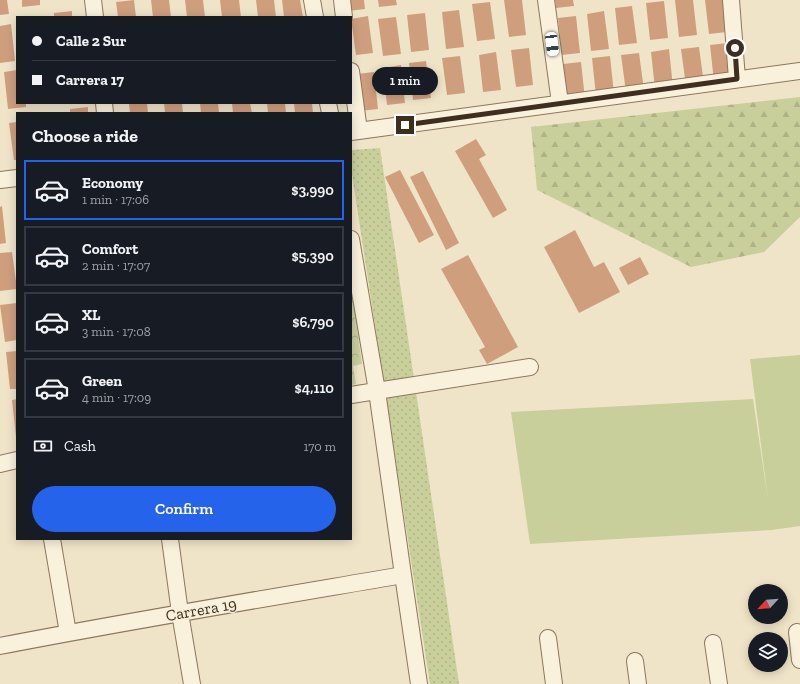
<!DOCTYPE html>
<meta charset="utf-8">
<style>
body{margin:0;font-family:"Zilla Slab",serif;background:#242831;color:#f1f3f6;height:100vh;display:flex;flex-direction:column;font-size:15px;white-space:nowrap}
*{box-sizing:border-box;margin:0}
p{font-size:13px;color:#9ea1a6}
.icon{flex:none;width:22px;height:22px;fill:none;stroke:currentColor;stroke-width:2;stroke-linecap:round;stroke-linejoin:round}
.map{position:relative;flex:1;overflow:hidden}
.details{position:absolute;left:16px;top:112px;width:336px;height:428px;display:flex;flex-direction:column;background:#171b24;border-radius:0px;box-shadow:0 2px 10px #0003}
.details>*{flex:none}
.hud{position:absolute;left:16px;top:16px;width:336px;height:88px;border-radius:0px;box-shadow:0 2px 10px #0003;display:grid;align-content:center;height:88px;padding:0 16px;background:#171b24}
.needle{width:26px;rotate:244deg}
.controls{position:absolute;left:748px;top:584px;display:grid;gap:8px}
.controls a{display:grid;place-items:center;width:40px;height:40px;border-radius:50%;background:#171b24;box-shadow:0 2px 10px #0003;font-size:20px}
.end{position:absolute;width:18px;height:18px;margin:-9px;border:5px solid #3d2e20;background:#fff;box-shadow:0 0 0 2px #fff}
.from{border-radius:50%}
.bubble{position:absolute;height:28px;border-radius:14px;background:#171b24;box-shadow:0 2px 10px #0003;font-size:13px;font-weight:600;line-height:28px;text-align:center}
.car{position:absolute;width:12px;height:24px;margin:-12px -6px;border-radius:5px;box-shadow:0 0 3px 1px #0007;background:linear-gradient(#fff 24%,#345 0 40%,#fff 0 76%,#345 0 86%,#fff 0)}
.hud b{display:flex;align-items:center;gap:14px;height:38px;font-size:15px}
.hud b+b{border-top:1px solid #363941}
.hud i{width:10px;height:10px;background:#f1f3f6}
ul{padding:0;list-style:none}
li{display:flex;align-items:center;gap:12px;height:60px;margin:0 8px 6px;padding:0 8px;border:2px solid #363941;border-radius:0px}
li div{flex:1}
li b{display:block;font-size:15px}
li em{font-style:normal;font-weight:600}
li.on{border-color:#2563eb}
li>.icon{width:36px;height:36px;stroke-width:1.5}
h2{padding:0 16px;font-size:18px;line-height:48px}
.pay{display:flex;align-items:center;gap:10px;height:44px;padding:0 16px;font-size:15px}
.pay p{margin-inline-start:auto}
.cta{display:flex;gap:8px;margin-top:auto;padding:8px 16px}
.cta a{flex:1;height:46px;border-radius:24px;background:#2563eb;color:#fff;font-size:16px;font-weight:600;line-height:46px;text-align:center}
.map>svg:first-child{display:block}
.grass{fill:url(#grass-dots)}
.forest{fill:url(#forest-firs)}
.park{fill:url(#park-crowns)}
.pitch{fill:#c9cf9b}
.building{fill:#cf9f7d}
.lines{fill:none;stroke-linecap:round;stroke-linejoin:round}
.minor-casing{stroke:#8d765c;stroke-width:18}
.minor{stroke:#faf1dc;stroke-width:16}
.route{stroke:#3d2e20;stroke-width:5}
.labels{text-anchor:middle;stroke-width:3;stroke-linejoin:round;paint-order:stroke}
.street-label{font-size:16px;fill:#3d2e20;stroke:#f7eed8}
</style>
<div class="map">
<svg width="800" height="684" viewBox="0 0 800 684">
<defs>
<pattern id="grass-dots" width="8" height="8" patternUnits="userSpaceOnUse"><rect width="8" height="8" fill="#c9cf9b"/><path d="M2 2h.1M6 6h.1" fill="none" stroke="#aeb285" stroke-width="1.8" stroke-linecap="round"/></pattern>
<pattern id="forest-firs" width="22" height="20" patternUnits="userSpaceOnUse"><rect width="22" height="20" fill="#c9cf9b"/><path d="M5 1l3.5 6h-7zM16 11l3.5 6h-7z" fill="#aeb285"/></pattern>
<pattern id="park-crowns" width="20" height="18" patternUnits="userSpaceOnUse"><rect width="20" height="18" fill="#c9cf9b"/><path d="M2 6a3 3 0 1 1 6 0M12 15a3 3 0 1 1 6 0" fill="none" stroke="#aeb285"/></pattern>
</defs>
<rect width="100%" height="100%" fill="#f0e4c8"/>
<!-- grass -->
<path class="grass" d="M380,148l79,536h-29l-79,-516v-18z"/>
<!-- forest -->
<path class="forest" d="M800,97v120l-36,35 -73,15 -154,-77 -6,-63z"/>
<!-- park -->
<path class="park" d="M351,298h2l9,66 -9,2 3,18 -5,1z"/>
<!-- pitch -->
<path class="pitch" d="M800,355v171l-28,4 -242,14 -19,-132 242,-13 15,101 -18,-141z"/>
<!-- building -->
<path class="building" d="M0,0h7l2,14 -9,1z
M22,0h18v5l-18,2z
M134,0l2,17h-18l-2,-15z
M151,0h18l2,17h-18z
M185,0h18l2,17h-18z
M220,0h19l2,17h-19z
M256,0h18l2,17h-18z
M282,0h18l3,17h-19z
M347,0h17l1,9 -16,2z
M378,0h18l1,5 -18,2z
M504,0h18l4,35 -17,2z
M555,0h18l1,6 -18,2z
M675,0h18l4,35 -18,2z
M705,0h18l4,32 -18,2z
M664,1l4,37 -18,2 -4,-37z
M490,2l5,37 -18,2 -5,-37z
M632,6l5,37 -18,2 -4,-37z
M459,10l5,37 -18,2 -4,-37z
M72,11v6h-18v-4z
M604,11l5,38 -18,2 -4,-37z
M425,13l4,37 -18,2 -4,-37z
M368,16l5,37 -17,2 -5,-36z
M576,16l4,37 -18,2 -4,-37z
M396,17l5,37 -18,2 -5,-37z
M11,24l4,37 -15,2v-37z
M727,43l5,37 -18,2 -4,-37z
M699,47l5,37 -18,2 -5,-37z
M529,48l4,37 -17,2 -5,-37z
M669,49l4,38 -18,2 -4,-37z
M496,52l5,38 -18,2 -4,-37z
M639,53l5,37 -18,2 -5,-37z
M460,56l5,37 -18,2 -5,-37z
M610,56l4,38 -18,2 -4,-38z
M426,61l5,37 -18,2 -4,-37z
M581,62l4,37 -18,2 -4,-37z
M401,65l4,38 -18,2 -4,-37z
M17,70v33h9v4l-18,2 -4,-37z
M374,72l4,37 -18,2 -4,-37z
M142,103h5l1,10h-18l-1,-9z
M164,103h18l1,10h-18z
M200,103h18l1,10h-18z
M232,103h18l2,10h-19z
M267,103h18l1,10h-18z
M294,103h18l1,10h-18z
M88,107v6h-18v-4z
M17,122v38h-3l-5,-37z
M476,139l10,16 -7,4 28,51 -14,8 -38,-67z
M400,170l34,65 -15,8 -34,-66z
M423,171l36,72 -13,7 -36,-73z
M2,206l4,37 -6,1v-37z
M575,230l19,37 10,-5 16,30 -41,21 -35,-66z
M12,252l5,37 -17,2v-38z
M468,255l50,92 -31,17 -8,-14 6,-3 -44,-78z
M640,257l9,17 -21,11 -9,-17z
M17,303v37l-12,2 -5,-37z
M17,351v38h-7l-4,-37z
M17,399v38h-1l-4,-37z"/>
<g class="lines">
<defs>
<path id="minor" d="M93,0l2,17
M312,0l3,17
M342,0l2,17
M546,0l14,103
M731,0l6,79
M351,71l8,60
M104,103l1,10
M328,103l2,10
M351,132l449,-61
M0,180l17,-2
M351,239l26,152 26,184 16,109
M351,395l179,-28
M0,464l17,-4
M52,539l16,94
M170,539l10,74 12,71
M797,632l3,28
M548,638l6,46
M713,643l6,41
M0,646c134,-26 268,-48 403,-71
M635,661l3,23"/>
</defs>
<!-- minor casing -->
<use href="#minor" class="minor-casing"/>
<!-- minor -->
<use href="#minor" class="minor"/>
</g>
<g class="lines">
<!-- route -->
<path class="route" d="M405,125l332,-46 -2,-31"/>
</g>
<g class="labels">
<!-- street labels -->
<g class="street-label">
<text transform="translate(201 609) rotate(-10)" y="6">Carrera 19</text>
</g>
</g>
</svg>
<div class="controls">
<a><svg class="needle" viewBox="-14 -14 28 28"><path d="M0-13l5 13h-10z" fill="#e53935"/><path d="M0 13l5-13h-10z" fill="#9ea1a6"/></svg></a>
<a><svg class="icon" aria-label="layers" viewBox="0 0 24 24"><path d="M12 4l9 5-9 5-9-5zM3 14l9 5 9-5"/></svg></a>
</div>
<i class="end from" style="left:735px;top:48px"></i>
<i class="end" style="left:405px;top:125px"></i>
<div class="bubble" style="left:372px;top:67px;width:66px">1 min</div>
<i class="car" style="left:552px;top:44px;rotate:173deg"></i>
<div class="hud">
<b><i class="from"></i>Calle 2 Sur</b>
<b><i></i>Carrera 17</b>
</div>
<section class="details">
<h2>Choose a ride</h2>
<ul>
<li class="on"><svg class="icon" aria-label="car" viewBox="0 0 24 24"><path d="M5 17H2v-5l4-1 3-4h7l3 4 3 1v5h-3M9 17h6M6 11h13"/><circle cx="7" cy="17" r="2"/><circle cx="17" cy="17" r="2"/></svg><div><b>Economy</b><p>1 min · 17:06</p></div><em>$3,990</em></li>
<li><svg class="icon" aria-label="car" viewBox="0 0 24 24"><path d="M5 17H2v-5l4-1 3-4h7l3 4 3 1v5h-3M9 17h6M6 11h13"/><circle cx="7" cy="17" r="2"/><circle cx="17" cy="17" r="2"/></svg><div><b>Comfort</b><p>2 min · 17:07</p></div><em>$5,390</em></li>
<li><svg class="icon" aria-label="car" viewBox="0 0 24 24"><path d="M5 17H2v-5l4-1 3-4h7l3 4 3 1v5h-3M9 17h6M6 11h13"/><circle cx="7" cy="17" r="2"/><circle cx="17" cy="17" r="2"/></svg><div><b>XL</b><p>3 min · 17:08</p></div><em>$6,790</em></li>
<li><svg class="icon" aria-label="car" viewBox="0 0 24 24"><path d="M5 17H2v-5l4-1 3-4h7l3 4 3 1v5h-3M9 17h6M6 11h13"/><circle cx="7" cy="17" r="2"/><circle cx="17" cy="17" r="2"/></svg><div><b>Green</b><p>4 min · 17:09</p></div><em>$4,110</em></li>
</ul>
<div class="pay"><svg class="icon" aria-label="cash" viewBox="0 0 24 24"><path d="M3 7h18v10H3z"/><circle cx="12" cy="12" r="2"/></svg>Cash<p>170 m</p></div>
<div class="cta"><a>Confirm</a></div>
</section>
</div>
